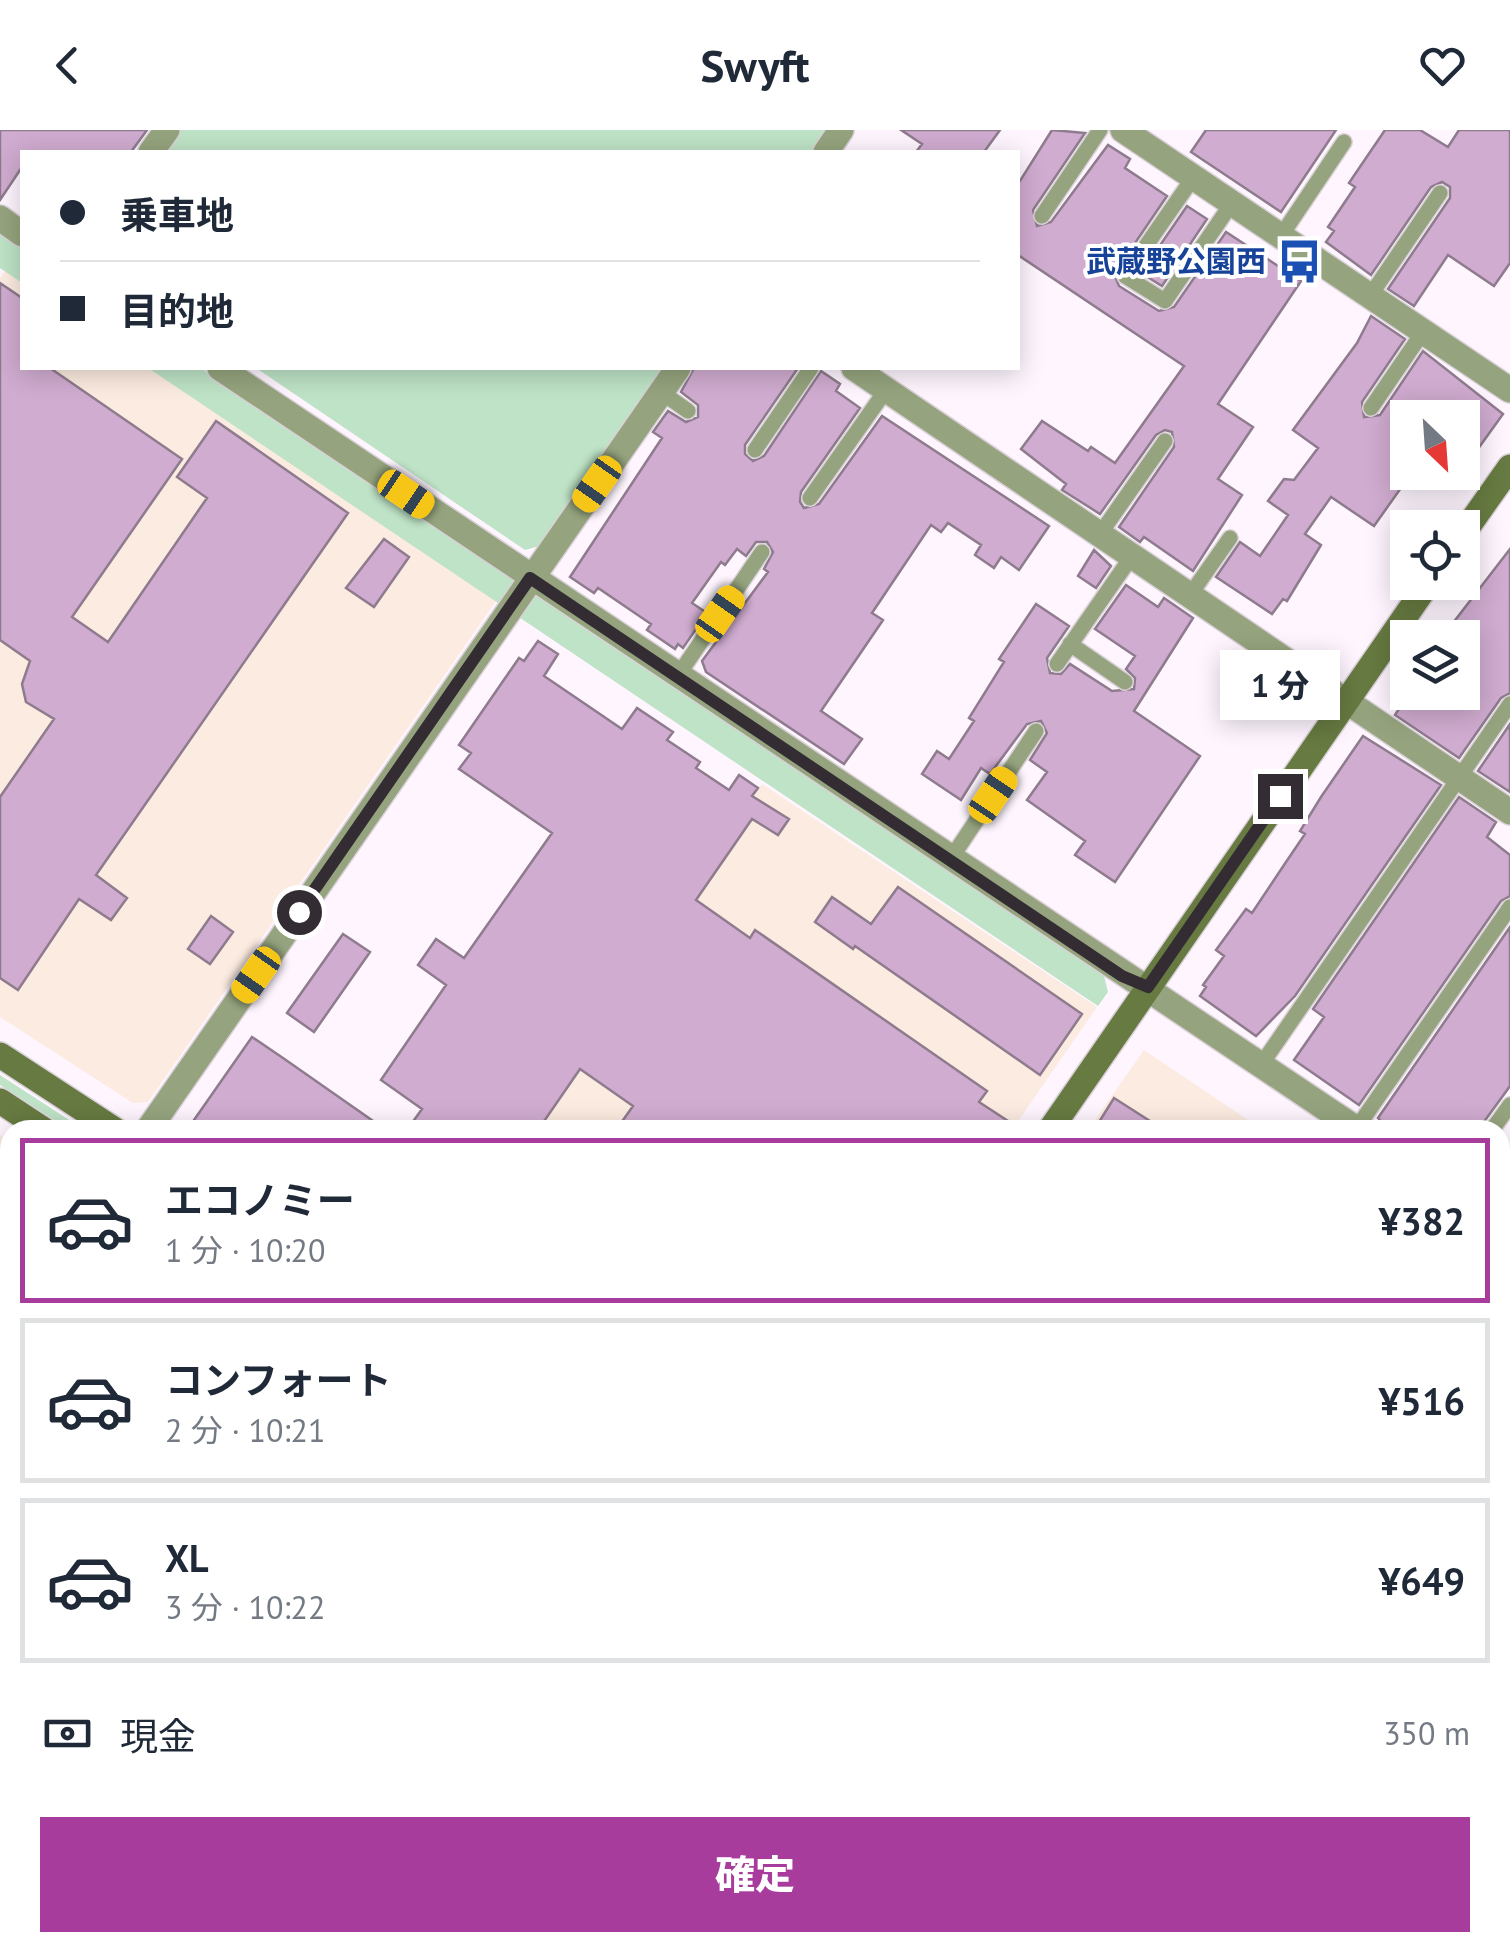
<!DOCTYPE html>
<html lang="ja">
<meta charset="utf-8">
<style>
body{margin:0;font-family:"PT Sans","Noto Sans JP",sans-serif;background:#f2f2f3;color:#1f2937;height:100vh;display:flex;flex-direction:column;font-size:38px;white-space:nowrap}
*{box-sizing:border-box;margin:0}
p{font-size:32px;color:#747a83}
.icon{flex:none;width:55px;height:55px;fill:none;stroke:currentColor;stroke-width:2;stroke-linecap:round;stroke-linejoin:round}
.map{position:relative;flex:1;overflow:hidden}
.sheet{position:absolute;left:0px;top:990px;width:1510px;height:832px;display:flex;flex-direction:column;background:#fff;border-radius:30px 30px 0 0;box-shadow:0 5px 25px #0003}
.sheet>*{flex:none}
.banner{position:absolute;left:20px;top:20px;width:1000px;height:220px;border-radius:0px;box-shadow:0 5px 25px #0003;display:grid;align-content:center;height:220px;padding:0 40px;background:#fff}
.needle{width:65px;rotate:155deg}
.controls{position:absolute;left:1390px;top:270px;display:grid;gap:20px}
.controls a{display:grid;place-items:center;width:90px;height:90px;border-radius:0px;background:#fff;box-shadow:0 5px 25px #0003;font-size:50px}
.end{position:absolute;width:45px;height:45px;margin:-22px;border:12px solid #342c33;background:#fff;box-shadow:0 0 0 5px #fff}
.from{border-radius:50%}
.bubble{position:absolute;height:70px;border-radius:0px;background:#fff;box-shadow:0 5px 25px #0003;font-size:32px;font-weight:800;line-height:70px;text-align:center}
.car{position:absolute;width:30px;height:60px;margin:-30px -15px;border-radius:12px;box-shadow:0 0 8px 2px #0007;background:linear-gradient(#f5c518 24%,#345 0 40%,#f5c518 0 76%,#345 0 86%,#f5c518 0)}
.banner b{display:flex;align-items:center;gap:35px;height:95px;font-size:38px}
.banner b+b{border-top:2px solid #e0e1e3}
.banner i{width:25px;height:25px;background:#1f2937}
ul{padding:18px 0 0;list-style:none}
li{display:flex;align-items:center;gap:30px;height:165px;margin:0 20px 15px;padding:0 20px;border:5px solid #e0e1e3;border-radius:0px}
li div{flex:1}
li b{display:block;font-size:38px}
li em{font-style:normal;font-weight:800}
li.current{border-color:#a73c9c}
li>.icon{width:90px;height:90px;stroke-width:1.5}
.pay{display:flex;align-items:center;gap:25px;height:110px;padding:0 40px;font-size:38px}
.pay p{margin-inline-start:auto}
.cta{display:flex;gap:20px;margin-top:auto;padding:20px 40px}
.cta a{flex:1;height:115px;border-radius:0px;background:#a73c9c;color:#fff;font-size:40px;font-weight:800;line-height:115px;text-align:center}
header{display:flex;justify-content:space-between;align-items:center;height:130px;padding:0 40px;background:#fff;font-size:45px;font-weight:800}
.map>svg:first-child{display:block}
.built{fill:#fee2fd}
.industrial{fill:#fcebe0}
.green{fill:#bee3c6}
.building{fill:#d0acd0;stroke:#8e7b8d;stroke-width:2.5}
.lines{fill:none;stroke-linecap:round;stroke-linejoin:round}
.lane-casing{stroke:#dad1d9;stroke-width:18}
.street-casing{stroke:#dad1d9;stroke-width:28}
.secondary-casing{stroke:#dad1d9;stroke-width:28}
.lane{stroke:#95a47e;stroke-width:15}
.street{stroke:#95a47e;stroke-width:25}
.secondary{stroke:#677a41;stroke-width:25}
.route{stroke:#342c33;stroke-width:12}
.labels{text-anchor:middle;stroke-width:8;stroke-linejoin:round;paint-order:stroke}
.transit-label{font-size:30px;font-weight:bold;fill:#164399;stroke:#fff;text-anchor:end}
</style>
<header><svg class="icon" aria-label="back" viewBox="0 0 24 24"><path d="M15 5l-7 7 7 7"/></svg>Swyft<svg class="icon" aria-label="heart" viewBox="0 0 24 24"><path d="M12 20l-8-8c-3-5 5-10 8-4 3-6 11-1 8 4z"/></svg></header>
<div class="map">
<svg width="1510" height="1822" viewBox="0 0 1510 1822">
<rect width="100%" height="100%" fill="#fef5fe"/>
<!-- built -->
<path class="built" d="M1500,1517l10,7v157l-10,18z
M1051,1812h195l19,10h-220z"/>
<!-- industrial -->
<path class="industrial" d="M5,141l17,12v85h126l348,233 -348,501 -15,1 -133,-86v-739z
M762,654l335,223 -85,123h-489z
M1144,920l119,80h-175z
M0,1005l10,7v157l-10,14z
M526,1812l525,1 -6,9h-526z"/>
<!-- green -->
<path class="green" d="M181,0h649l-15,22h-649z
M0,102l22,15v36l-22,-15z
M148,238h53l903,608 4,16 -10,14z
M256,238h407l-120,177 -18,5z
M0,945l80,52 -2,3h-8l-70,-45z
M1510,1730v47l-10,9v-39z
M526,1812h123v1l-6,9h-124z"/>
<!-- building -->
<path class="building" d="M0,0h147l-16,22h-109v15l-22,33z
M901,0h99l-16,22h-68l6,-8z
M1052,0l33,3 -52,77 4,16 14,-4 57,-77 22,14 -5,9 42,28 -53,78 5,12 40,25 15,-4 52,-75 75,49 -83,123 35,23 -35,52 24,16 -49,76 -49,-34 -4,5 -21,-15 55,-80 -2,-15 -7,-2 -9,5 -56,79 -38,-24 4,-6 -45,-35 21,-28 46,30 3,-4 24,16 69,-97 -166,-111v-71z
M1206,0h130l-55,82 -90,-60z
M1385,0h35l28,17 11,-17h51v133l-16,23 -46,-31 -34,51 -26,-17 62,-91v-11l-8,-5 -11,5 -60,88 -45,-33 8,-11 -6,-4 27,-40 -6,-4z
M1187,76l20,13 -45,67 -21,-13z
M0,153l22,15v70h28l132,91 -110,158 36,25 99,-144 -30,-21 39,-56 132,92 -252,362 31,23 -16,22 -32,-21 -61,91 -18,-12v-181l54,-78 -28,-17 -4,-18 8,-23 -30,-21z
M1371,186l34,23 -43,63 2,15 16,-2 43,-64 80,63 -41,57v-53h-54v60l-34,48 -43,-29 -26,37 16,11 -34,56 -4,-2 -11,15 -56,-37 24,-35 20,14 28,-41 -20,-14 16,-22 10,1 24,-32 -25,-18 64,-87z
M694,238h104l-53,77v9l8,7 11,-5 57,-85 19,13 -4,7 24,17 -59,84 -1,10 4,6 15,-4 63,-88 167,110 -30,44 -18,-13 -7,11 -19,-13 6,-10 -33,-22 -7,9 -10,-7 -59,88 11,7 -62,91 41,28 -18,25 -138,-92 -4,-11 66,-89 -4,-3 9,-17 -6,-10h-11l-10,14 -9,-7 -12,16 -4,-3 -29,41 15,10 -24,35 -5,-4 -3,5 -28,-19 4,-6 -53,-36 -4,5 -24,-16 92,-139 -9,-6 15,-21 18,11 12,-5v-12l-17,-13z
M384,409l25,18 -35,50 -28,-19z
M1510,419v144l-9,5 -42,60 -64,-43 15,-23h52v-54h-12l8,-12 -5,-3z
M1094,420l17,16 -15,22 -18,-12z
M1126,455l32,22 6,-9 29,20 -59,93 66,45 -85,126 -40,-27 10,-14 -58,-41 20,-28 -17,-12 17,-27 -6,-12 -14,3 -37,50 -9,-6 -20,32 -39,-26 15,-23 12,8 25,-38 -5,-3 35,-56 -5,-3 37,-55 33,22 -22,32 3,15 11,1 9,-10 42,27 22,-2 1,-11 -9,-9 9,-13 -40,-27z
M538,511l20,13 -14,22 78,53 15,-21 36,24 -6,8 33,22 -4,6 33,22 10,-15 19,13 -6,8 37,23 -11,16 -26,-16 -56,81 54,38 5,-8 232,161 -8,11 43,28h-406l17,-24 -53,-37 -42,61h-131l15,-21 -41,-29 65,-95 -28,-20 18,-26 28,19 88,-125 -93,-64 12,-16 -12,-8 60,-87 5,3z
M1510,594v68l-32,-21z
M1363,606l78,49 -146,211 -39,40 -56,-40 6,-9 -3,-2 21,-29 -8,-6 30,-41 6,4 32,-48 21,-31 -5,-3 21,-34z
M1459,667l37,25 -9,15 23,18v41l-9,5 -142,204 -65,-45 30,-43 -11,-8z
M898,757l184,127 -42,61 -185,-129 -2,3 -38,-27 17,-25 39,27z
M211,786l22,16 -23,32 -22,-15z
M1510,797v159l-32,44h-89l-11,-12z
M343,804l27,18 -56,80 -27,-19z
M252,907l31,21 103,72h-199z
M1114,968l50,32h-70z"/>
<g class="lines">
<defs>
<path id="lane" d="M1193,48l-68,98 40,25 67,-98
M1042,86l58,-86
M1281,106l63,-94
M1370,166l70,-103
M661,262l27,19
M1371,278l52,-76
M755,320l56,-82
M810,368l76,-108
M1100,404l65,-93
M1190,465l40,-57
M1070,514l55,38
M1057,534l75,-108
M677,547l85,-125
M950,730l86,-129
M1261,935l249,-361
M1356,999l154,-222
M1492,1000l18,-25
M1217,1812l16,10
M1095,1822l7,-10
M1302,1822l5,-10"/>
<path id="street" d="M1123,0l387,260
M151,22l16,-22
M826,22l15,-22
M0,88l22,16
M220,238l1138,762
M854,238l656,444
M148,1000l530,-762
M1500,1096l10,7
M0,1214l10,-15
M1500,1729l10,-18
M1500,1809l10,-17"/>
<path id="secondary" d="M1462,405l48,-68
M0,925l115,75
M0,971l44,29
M1050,1000l379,-548
M1322,1812l23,10
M1424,1812l27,10
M481,1822l7,-10"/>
</defs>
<!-- lane casing -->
<use href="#lane" class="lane-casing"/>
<!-- street casing -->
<use href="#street" class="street-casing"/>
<!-- secondary casing -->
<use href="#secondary" class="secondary-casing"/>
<!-- lane -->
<use href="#lane" class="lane"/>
<!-- street -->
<use href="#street" class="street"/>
<!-- secondary -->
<use href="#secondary" class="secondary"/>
</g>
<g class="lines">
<!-- route -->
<path class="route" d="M299,782l231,-334 592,398 26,11 132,-191"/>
</g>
<!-- icons -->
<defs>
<symbol id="bus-bare" viewBox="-9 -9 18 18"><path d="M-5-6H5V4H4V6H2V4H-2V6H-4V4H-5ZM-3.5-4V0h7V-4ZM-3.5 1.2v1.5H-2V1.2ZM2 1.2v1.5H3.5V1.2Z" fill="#1a4fb4" stroke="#fff" stroke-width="2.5" paint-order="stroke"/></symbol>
</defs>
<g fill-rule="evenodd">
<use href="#bus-bare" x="1268" y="100" width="63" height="63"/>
</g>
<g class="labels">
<!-- transit labels -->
<g class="transit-label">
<text x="1266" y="142">武蔵野公園西</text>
</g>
</g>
</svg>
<div class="controls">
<a><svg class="needle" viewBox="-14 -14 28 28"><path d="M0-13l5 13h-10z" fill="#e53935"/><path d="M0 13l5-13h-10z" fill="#747a83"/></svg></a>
<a><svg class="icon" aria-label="locate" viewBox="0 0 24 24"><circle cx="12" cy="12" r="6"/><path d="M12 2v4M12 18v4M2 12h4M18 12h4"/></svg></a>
<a><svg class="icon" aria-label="layers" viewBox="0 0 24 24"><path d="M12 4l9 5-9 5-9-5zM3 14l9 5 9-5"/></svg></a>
</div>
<i class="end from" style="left:299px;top:782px"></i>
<i class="end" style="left:1280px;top:666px"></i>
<div class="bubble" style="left:1220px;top:520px;width:120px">1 分</div>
<i class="car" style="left:597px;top:354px;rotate:215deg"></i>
<i class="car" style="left:406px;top:364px;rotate:124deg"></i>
<i class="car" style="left:720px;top:484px;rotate:35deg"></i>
<i class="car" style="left:993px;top:665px;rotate:34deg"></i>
<i class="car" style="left:256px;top:845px;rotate:215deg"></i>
<div class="banner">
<b><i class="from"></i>乗車地</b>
<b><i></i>目的地</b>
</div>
<section class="sheet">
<ul>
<li class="current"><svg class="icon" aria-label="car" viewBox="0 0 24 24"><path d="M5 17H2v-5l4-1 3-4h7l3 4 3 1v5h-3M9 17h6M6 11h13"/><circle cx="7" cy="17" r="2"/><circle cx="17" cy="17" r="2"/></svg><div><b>エコノミー</b><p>1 分 · 10:20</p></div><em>¥382</em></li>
<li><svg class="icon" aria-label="car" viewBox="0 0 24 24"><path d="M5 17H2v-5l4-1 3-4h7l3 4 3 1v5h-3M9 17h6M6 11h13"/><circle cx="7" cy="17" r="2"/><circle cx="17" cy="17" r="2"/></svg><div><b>コンフォート</b><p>2 分 · 10:21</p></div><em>¥516</em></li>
<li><svg class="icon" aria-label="car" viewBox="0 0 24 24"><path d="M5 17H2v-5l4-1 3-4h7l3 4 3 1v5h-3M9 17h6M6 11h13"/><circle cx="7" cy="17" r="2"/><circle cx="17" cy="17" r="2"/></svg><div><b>XL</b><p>3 分 · 10:22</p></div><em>¥649</em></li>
</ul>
<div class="pay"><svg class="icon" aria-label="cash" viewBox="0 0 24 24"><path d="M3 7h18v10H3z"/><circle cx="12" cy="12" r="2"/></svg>現金<p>350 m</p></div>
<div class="cta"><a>確定</a></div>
</section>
</div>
